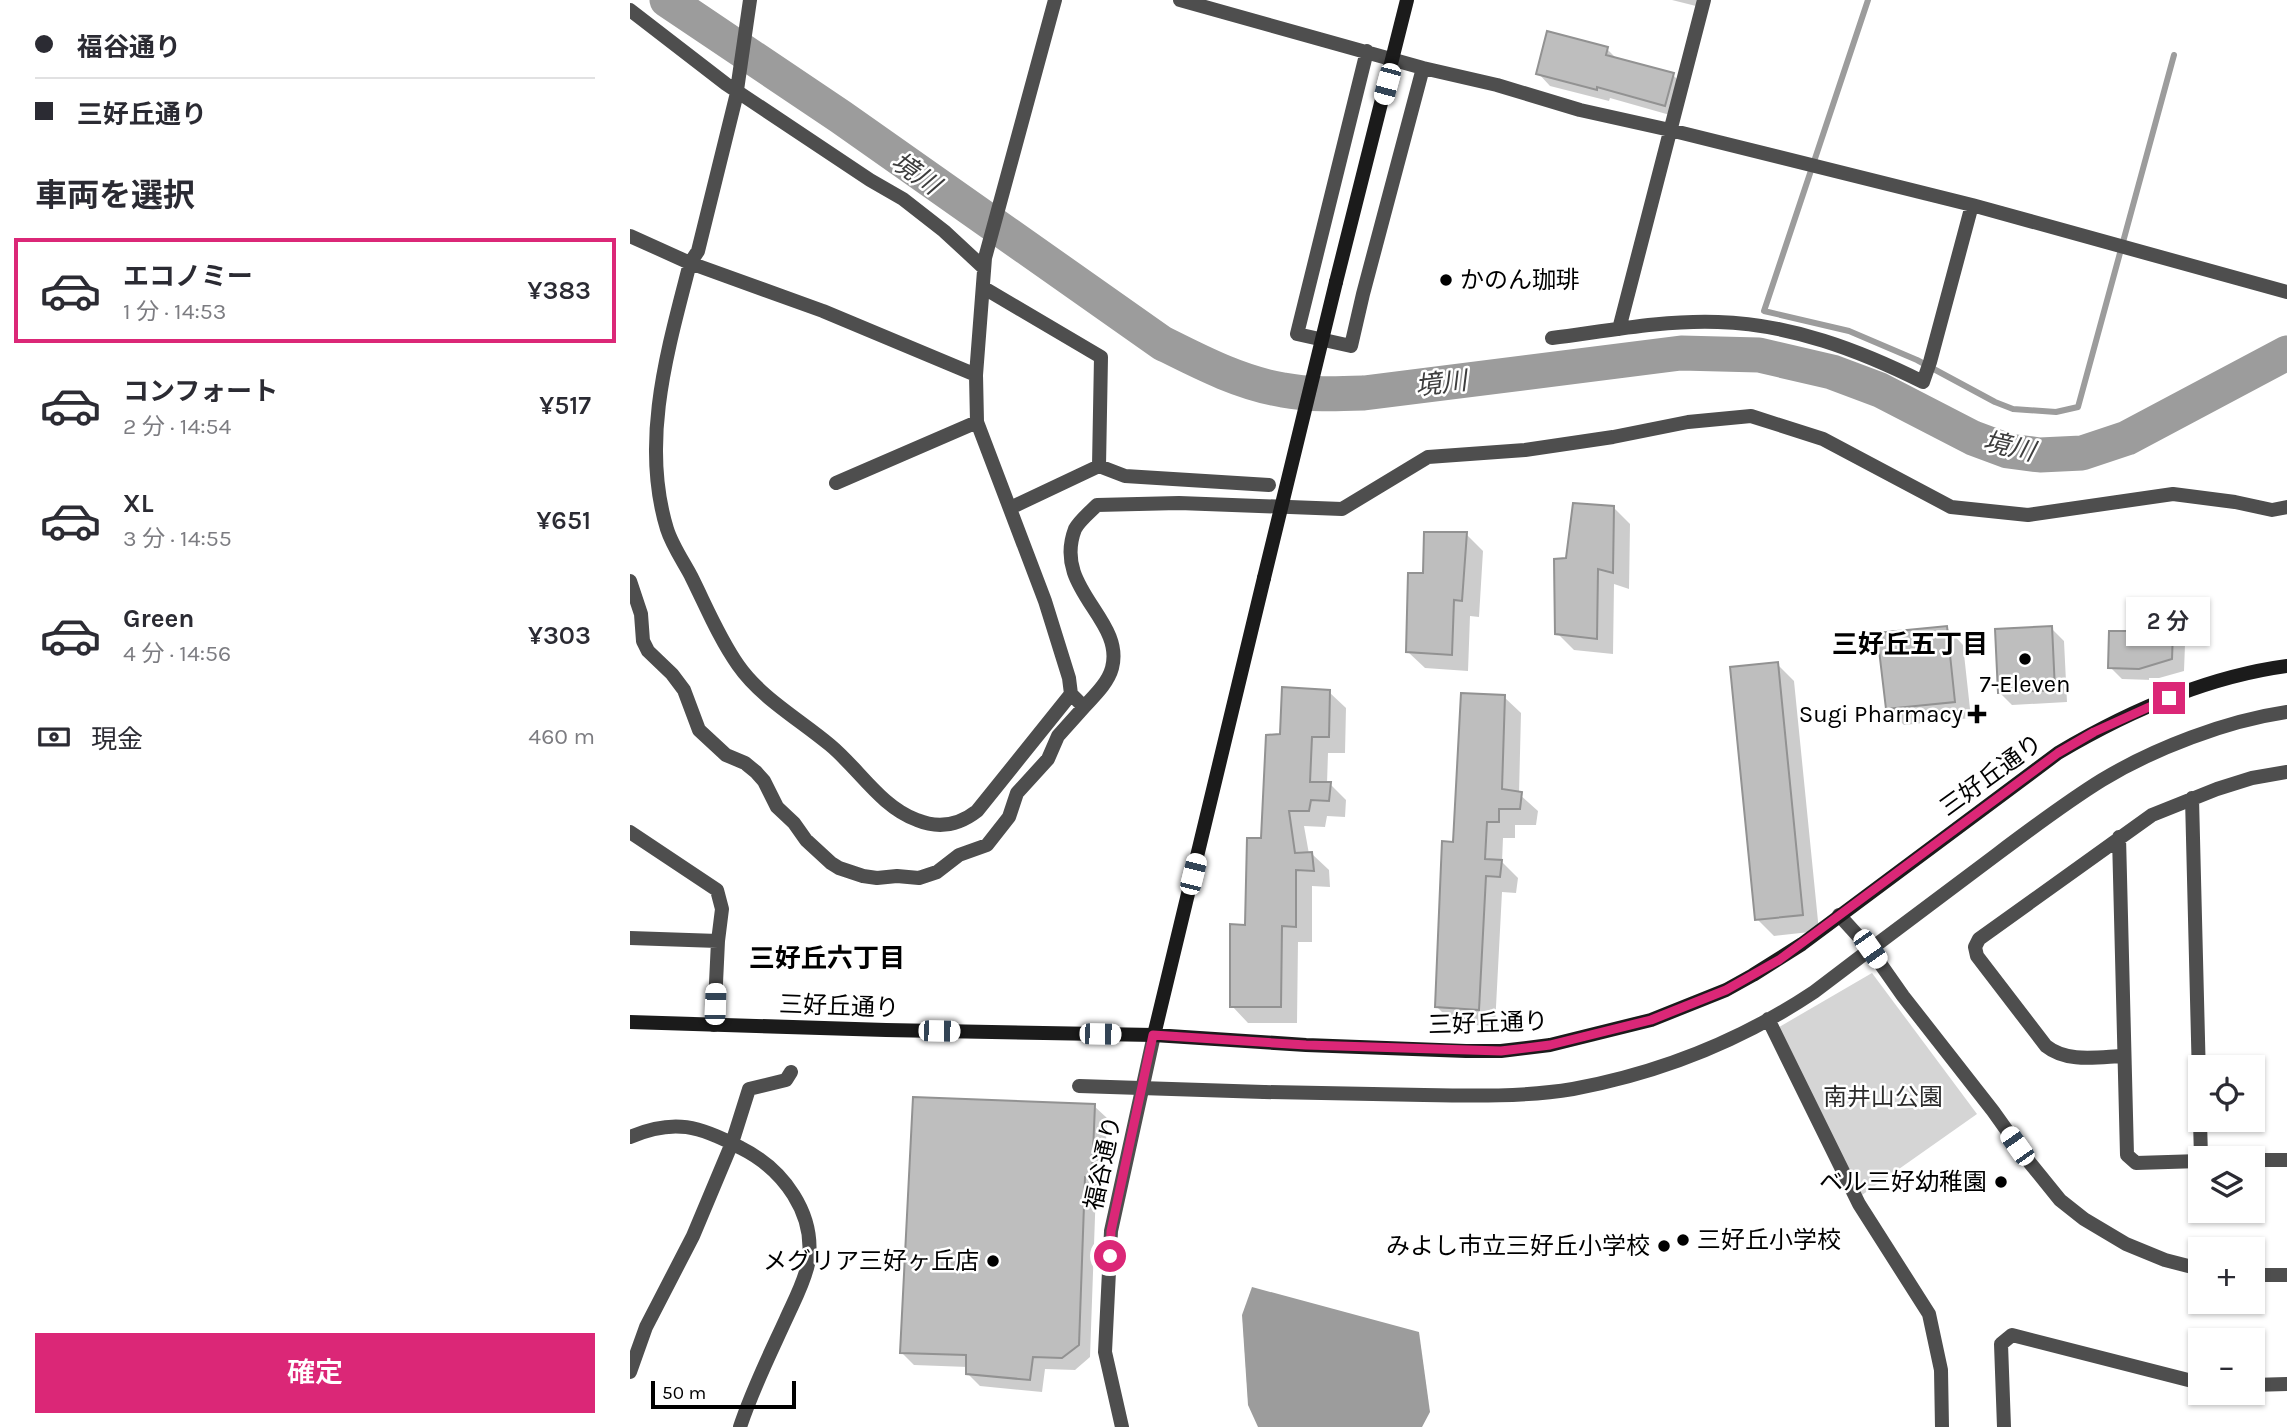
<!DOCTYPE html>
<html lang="ja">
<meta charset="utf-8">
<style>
body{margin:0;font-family:Karla,"Noto Sans JP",sans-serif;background:#f2f2f3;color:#2b2b33;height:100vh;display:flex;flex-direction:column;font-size:26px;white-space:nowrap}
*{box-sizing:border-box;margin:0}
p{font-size:23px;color:#7c7c81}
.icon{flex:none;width:38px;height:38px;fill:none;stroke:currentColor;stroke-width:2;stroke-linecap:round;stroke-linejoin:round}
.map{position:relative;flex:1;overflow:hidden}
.drawer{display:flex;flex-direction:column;background:#fff;width:630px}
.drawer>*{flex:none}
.guide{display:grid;align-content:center;height:154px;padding:0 35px;background:#fff}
.fabs{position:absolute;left:1558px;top:1055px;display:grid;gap:14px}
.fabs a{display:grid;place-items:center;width:77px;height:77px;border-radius:0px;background:#fff;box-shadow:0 2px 5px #0004;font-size:35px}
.scale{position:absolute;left:21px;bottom:18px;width:145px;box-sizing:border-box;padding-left:7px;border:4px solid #000;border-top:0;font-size:19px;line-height:24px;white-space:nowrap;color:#000;-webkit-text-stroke:5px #fff;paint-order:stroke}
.end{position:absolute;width:32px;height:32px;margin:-16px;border:9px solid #db2777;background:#fff;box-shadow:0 0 0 4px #fff}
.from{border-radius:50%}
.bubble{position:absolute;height:49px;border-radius:0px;background:#fff;box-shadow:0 2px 5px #0004;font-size:23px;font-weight:600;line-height:49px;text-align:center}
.car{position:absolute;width:21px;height:42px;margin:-21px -10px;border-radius:9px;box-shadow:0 0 5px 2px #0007;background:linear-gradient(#fff 24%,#345 0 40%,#fff 0 76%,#345 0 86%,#fff 0)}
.guide b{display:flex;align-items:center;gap:24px;height:66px;font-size:26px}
.guide b+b{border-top:2px solid #e1e1e2}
.guide i{width:18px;height:18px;background:#2b2b33}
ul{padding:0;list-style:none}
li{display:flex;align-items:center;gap:21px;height:105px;margin:0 14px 10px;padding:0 21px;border:4px solid transparent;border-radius:0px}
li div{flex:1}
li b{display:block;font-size:26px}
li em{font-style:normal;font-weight:600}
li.active{border-color:#db2777}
li>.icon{width:63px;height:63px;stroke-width:1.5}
h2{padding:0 35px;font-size:32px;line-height:84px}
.pay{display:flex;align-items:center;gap:18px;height:77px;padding:0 35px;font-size:26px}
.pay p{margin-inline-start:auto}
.cta{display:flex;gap:14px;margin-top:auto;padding:14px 35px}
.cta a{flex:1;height:80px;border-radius:0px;background:#db2777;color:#fff;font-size:28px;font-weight:600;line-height:80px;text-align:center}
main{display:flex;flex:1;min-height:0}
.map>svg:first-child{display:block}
.green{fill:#d5d5d5}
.water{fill:#9c9c9c}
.shadow{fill:#0003}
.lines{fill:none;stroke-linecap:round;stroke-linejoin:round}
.stream{stroke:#9c9c9c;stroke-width:6}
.river{stroke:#9c9c9c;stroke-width:35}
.building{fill:#bebebe;stroke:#929292;stroke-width:2}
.street{stroke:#4e4e4e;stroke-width:14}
.secondary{stroke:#1b1b1b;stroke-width:14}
.street-bridge{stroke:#4e4e4e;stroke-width:14}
.secondary-bridge{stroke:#1b1b1b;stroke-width:14}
.route{stroke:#db2777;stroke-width:9}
.poi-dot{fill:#000;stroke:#fff;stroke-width:2.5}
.labels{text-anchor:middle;stroke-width:5;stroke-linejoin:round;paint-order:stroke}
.poi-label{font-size:24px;fill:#000;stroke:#fff;text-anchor:end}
.street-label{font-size:24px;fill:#000;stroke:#fff}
.park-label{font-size:24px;fill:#2c2c2c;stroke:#fff}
.water-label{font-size:26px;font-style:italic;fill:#3d3d3d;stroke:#fff}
.neighbourhood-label{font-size:26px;font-weight:bold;fill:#000;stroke:#fff}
</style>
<main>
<section class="drawer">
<div class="guide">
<b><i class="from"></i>福谷通り</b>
<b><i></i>三好丘通り</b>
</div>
<h2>車両を選択</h2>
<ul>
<li class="active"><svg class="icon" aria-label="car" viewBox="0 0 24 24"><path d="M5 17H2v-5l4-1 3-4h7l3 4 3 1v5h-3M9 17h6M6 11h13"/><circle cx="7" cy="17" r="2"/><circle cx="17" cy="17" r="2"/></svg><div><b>エコノミー</b><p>1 分 · 14:53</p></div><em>¥383</em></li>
<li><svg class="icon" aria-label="car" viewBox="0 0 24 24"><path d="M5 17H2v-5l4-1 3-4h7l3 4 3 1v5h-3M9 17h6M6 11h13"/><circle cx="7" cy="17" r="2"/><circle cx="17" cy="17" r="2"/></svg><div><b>コンフォート</b><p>2 分 · 14:54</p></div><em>¥517</em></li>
<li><svg class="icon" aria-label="car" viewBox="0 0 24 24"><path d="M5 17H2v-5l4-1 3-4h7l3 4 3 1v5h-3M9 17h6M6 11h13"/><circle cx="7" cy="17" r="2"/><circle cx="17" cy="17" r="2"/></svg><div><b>XL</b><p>3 分 · 14:55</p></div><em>¥651</em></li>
<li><svg class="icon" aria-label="car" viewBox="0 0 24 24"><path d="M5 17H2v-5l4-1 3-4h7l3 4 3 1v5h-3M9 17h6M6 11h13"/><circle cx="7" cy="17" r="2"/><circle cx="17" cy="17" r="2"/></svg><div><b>Green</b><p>4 分 · 14:56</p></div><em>¥303</em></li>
</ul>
<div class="pay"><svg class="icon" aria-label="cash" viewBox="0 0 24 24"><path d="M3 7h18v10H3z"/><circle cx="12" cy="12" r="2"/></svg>現金<p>460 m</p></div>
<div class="cta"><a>確定</a></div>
</section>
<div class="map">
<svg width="1657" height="1427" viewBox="0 0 1657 1427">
<rect width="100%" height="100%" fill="#fff"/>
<!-- green -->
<path class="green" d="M1242,973l105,141 -115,81 -88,-165z"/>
<!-- water -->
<path class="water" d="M622,1287l167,45 11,80 -8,15h-164l-10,-22 -6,-90z"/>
<!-- shadow -->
<path class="shadow" d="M1042,0h29l-1,7z
M977,49l11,11 55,15 12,12 -8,30 -67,-19 -1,3 -59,-15 -12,-13z
M983,507l17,17 -1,65 -15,-5 -1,70 -39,-4 -17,-17 10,-73z
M836,534l17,17 -4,66 -9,-1 -2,55 -43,-3 -17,-16 16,-78z
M1317,628l16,17 8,73 -67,7 -17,-16z
M1421,628l13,13 3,61 -55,3 -13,-13z
M1542,633l13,12 -1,26 -32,9 -30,-1 -12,-12z
M1147,664l17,17 25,250 -45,5 -17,-17z
M699,692l17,16 -1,45h-17l-1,31h3l16,16 -1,17 -18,-1 -2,11 -21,-1 5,28h3l17,16 1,17 -18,-1v56h-14l-1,81h-49l-16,-17 49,-270z
M874,697l17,16 -2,81 19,17 -2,14h-21v13h-12l-1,24 16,16 -2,15 -14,-1 -7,134 -41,-2 -17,-17 18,-163z
M464,1106l13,12 -3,71h-8l-6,168 -15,13 -30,-1 -3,23 -62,-6 -12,-12v-7l-54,-2 -13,-13z"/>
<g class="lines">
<!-- stream -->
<path class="stream" d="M1238,0l-104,311 85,20 68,29 78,42 18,7 43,3 22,-5 96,-352"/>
<!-- river -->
<path class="river" d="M37,0l174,117 321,226c38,19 78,40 121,47 26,5 53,4 81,3l317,-40 78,2 73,17 48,18 93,48 35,13 32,4 42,-2 45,-15 160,-85"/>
</g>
<!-- building -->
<path class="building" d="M917,31l61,16 -2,8 68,18 -9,33 -68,-19v3l-61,-16z
M943,503l41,3 -1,67 -15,-4 -1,70 -42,-5 -1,-75 12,-1z
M794,532h43l-5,69 -8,-1 -2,55 -46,-3 2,-79h15z
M1317,626l8,76 -69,7 -9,-76z
M1422,626l3,64 -57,3 -3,-64z
M1479,631h64l-1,28 -33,10 -31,-1z
M1148,662l25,253 -48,5 -25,-253z
M652,687l48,3 -1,47h-17l-2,45h21l-2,19 -18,-1 -2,11h-20l6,42 17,-1 2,19 -18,-1v57l-14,-1 -1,81h-51v-83l15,1 2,-87h14l5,-103 14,-1z
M831,693l44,2 -3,94 20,3 -2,17h-21v13h-12l-2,37 17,1 -2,17 -14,-1 -7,134 -44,-3 7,-166 11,1z
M283,1097l182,7 -3,73h-7l-6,168 -17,13 -29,-1 -3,23 -64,-6v-19l-66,-2z"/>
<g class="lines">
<!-- street -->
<path class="street" d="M120,0l-14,97 -38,154 -8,12c-22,86 -50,178 -23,266 5,16 16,32 24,47 15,30 28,62 47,89 23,33 61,54 92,80 29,24 51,62 87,75 22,9 42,5 60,-9l94,-117 -2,-16 -24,-77 -68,-179 -1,-47 9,-117 70,-258
M550,0l243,68 74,17 83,25 90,20 302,75 315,87
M0,10l96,74 144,96 33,19 41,32 40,37
M737,51l-70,283 54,12 12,-52 60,-226
M0,236l60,27 133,48 153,64
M354,288l117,69 -2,109
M989,329l85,-329
M922,338c55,-7 111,-18 166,-16 72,2 141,28 205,60l7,-20 42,-157
M206,483l141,-61
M380,508l89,-42 26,10 144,9
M0,581l11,33 2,27 5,10 24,23 12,16 15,40 27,25 19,8 11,9 8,9 13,26 17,16 12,17 25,23 8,5 24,8 14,2 20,-2 22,2 18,-6 22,-17 28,-10 22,-28 8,-24 31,-34 10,-23 26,-29
M441,694l13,13c10,-11 24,-24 28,-39 13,-49 -60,-79 -37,-139 4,-8 15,-17 22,-24l82,-2 163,6 86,-52 97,-7 88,-13 75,-15 63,-6 72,23 128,68 77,8 145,-21 62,8 37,8 15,-3
M1562,798l8,321
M0,832l87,58 5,19 -4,32 -4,84
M1489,837l8,318 9,8 64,-2
M1209,915l31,34 33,47 90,115 37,52 30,37 24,19 42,25 39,16 35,9
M0,938l88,3
M1138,1019l91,185 70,110 12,56 1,57
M1493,1056c-25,1 -56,7 -77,-10l-69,-90 -2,-9 4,-8 173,-124 65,-26 35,-11 35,-6
M634,1092c54,1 107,2 160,3 49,1 101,2 149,-6 86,-16 169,-49 241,-97 55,-42 111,-84 166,-125 40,-30 80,-61 122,-87 53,-32 124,-59 185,-68
M1570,1120l1,38
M0,1137c44,-19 70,-11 111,11 42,21 76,66 67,116 -4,19 -14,37 -22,55 -16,35 -34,71 -46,108
M1622,1160h35
M1622,1275h35
M0,1372l16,-45 47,-91 39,-93 17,-54 37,-9 5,-8
M1622,1385l35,-1
M492,1427l-17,-75 6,-121 43,-196
M1374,1427l-3,-83 11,-9 188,48"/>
<!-- secondary -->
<path class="secondary" d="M706,282l71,-282
M0,1022l256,8 268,5 152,10 160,6h35l49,-6 101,-25 75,-30 27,-15 49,-31 256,-191c71,-42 147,-76 229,-87
M524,1035l110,-457"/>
<!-- street-bridge -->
<path class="street-bridge" d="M449,1086l185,6"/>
<!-- secondary-bridge -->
<path class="secondary-bridge" d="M634,578l72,-296"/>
</g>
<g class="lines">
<!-- route -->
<path class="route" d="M480,1256l1,-25 42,-196 153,10 195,6 49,-6 101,-25 75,-30 53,-30 279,-207 36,-21 75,-34"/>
</g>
<!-- markers -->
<g class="poi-dot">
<circle cx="816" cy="280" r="7"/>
<circle cx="1395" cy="659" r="7"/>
<path d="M1343.5 703.5h7v7h7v7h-7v7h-7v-7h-7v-7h7z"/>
<circle cx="1371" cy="1182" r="7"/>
<circle cx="1053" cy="1240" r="7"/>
<circle cx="1034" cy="1246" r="7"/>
<circle cx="363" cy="1261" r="7"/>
</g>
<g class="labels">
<!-- poi labels -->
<g class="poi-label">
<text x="830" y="288" text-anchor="start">かのん珈琲</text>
<text x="1395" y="692" text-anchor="middle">7-Eleven</text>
<text x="1333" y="722">Sugi Pharmacy</text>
<text x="1357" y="1190">ベル三好幼稚園</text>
<text x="1067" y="1248" text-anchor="start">三好丘小学校</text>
<text x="1020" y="1254">みよし市立三好丘小学校</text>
<text x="349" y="1269">メグリア三好ヶ丘店</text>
</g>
<!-- street labels -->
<g class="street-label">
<text transform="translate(1361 775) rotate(-36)" y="8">三好丘通り</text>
<text transform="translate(209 1006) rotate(2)" y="8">三好丘通り</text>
<text transform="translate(858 1023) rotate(-2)" y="8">三好丘通り</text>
<text transform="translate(473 1163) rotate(-78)" y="8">福谷通り</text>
</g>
<!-- park labels -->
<g class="park-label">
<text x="1253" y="1105">南井山公園</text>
</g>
<!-- water labels -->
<g class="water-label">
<text transform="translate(286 173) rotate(35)" y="9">境川</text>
<text transform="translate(811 383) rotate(-7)" y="9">境川</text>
<text transform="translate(1379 446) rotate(13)" y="9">境川</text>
</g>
<!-- neighbourhood labels -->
<g class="neighbourhood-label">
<text x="1280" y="653">三好丘五丁目</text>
<text x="197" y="967">三好丘六丁目</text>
</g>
</g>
</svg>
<div class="fabs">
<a><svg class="icon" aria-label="locate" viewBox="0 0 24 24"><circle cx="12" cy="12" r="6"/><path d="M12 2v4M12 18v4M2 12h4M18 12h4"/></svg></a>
<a><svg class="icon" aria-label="layers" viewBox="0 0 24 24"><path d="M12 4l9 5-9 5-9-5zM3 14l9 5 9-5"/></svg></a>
<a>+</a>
<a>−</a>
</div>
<div class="scale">50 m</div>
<i class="end from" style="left:480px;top:1256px"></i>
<i class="end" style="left:1539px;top:698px"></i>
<div class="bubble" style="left:1496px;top:597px;width:84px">2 分</div>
<i class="car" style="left:757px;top:84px;rotate:195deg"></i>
<i class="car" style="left:563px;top:874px;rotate:14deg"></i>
<i class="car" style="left:1240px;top:949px;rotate:145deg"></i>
<i class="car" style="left:85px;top:1004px;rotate:2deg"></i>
<i class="car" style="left:309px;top:1031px;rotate:91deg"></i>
<i class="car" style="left:470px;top:1034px;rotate:91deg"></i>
<i class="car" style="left:1387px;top:1146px;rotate:325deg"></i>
</div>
</main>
